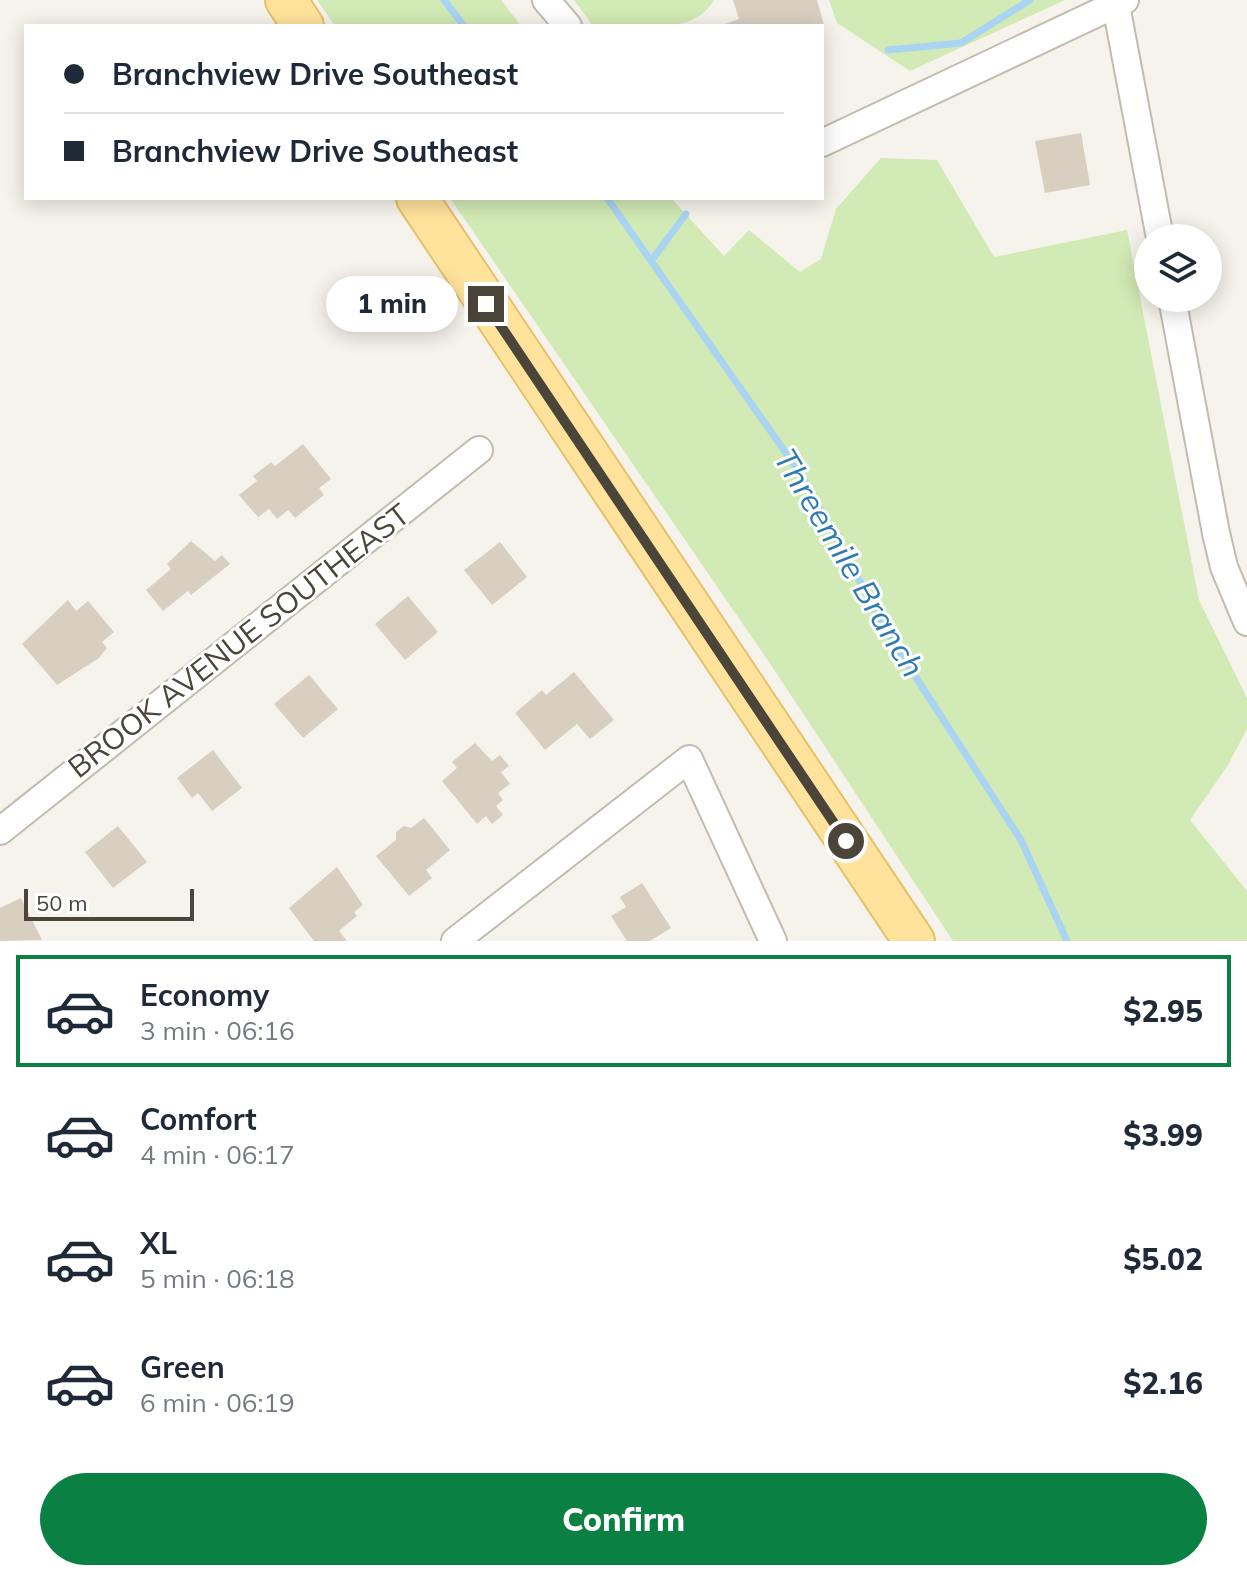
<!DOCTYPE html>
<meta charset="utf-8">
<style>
body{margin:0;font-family:Mulish,sans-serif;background:#f2f2f3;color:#1f2937;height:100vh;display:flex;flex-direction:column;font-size:30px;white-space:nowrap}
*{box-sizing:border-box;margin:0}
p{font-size:26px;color:#747a83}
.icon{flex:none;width:44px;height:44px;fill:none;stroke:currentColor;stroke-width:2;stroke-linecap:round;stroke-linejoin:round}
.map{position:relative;height:941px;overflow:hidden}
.details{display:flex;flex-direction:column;background:#fff;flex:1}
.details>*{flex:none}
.guide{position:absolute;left:24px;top:24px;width:800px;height:176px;border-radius:0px;box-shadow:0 4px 20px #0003;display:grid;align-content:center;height:176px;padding:0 40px;background:#fff}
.controls{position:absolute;left:1134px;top:224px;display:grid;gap:16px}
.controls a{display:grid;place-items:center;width:88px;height:88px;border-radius:50%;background:#fff;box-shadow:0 4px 20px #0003;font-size:40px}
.scale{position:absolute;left:24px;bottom:20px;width:170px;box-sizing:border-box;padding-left:8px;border:4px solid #4b4439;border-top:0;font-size:22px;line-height:28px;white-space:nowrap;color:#4b4439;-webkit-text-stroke:6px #fff;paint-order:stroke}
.end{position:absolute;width:36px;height:36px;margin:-18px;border:10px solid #4b4439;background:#fff;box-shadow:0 0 0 4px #fff}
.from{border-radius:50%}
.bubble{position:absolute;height:56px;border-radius:28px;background:#fff;box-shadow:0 4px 20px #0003;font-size:26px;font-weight:800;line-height:56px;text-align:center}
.guide b{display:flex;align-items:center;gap:28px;height:76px;font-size:30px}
.guide b+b{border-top:2px solid #e0e1e3}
.guide i{width:20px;height:20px;background:#1f2937}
ul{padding:14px 0 0;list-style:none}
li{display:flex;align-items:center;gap:24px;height:112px;margin:0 16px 12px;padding:0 24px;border:4px solid transparent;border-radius:0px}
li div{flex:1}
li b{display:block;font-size:30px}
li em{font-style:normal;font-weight:800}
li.on{border-color:#0b8043}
li>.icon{width:72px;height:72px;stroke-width:1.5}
.button{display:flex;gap:16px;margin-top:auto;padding:16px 40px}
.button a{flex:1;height:92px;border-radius:48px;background:#0b8043;color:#fff;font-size:32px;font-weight:800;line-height:92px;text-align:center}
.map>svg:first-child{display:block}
.green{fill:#d2eab5}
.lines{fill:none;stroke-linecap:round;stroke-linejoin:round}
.stream{stroke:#a9d4f2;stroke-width:7}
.building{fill:#d8cfc1}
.street-casing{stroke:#c2bbae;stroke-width:30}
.primary-casing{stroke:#e6c16a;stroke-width:44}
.street{stroke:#fff;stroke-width:26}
.primary{stroke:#ffe39c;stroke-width:40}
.route{stroke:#4b4439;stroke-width:10}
.labels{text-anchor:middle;stroke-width:6;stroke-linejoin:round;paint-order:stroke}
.street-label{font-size:30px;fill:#4b4439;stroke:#fff}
.water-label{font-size:32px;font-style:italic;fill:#2e7ab2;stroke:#fff}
</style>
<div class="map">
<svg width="1247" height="941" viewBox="0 0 1247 941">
<rect width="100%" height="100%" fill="#f6f3ec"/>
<!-- green -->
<path class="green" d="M317,0h184l20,26h-186z
M574,0h140c-21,38 -84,26 -121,26z
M829,0h236l-155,71 -73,-48z
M881,158l56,2 57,97 133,-27 72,370 48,98v31l-19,36 -38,55 57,71v50h-294l-182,-276 -321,-467h221l53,58 25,-26 51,42 21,-13 15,-50z"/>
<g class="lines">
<!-- stream -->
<path class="stream" d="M444,0l20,26
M888,50l73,-7 69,-43
M607,198l195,278 93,169 126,195 46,101
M652,260l34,-46"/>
</g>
<!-- building -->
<path class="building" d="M733,0h84l7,25 -104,1 19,-7z
M1081,133l9,52 -45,8 -10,-52z
M303,444l28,35 -12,9 5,7 -29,23 -7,-8 -11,9 -8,-10 -11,8 -19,-22 18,-14 -4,-5 18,-14 4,4z
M191,541l24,20 7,-6 8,9 -39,31 -3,-4 -25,20 -17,-21 25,-21 -4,-5z
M500,542l27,35 -35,28 -28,-35z
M408,596l30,36 -33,28 -30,-36z
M68,600l8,11 12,-10 26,31 -12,10 5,6 -8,10 -42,27 -35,-41z
M574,672l40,48 -24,19 -13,-15 -32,26 -30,-37 27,-23 4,5z
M309,675l29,34 -35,29 -29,-34z
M475,743l17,18 8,-6 9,11 -8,6 9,12 -12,9 5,7 -7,6 7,9 -11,9 -6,-8 -9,8 -35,-43 15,-13 -5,-6z
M213,750l29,38 -30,23 -14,-18 -6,5 -15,-20z
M424,818l26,32 -24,20 6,8 -23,18 -33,-40 20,-16v-8l8,-6 7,2z
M118,826l29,36 -34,26 -28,-36z
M337,867l26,38 -9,7 3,4 -18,15 8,10h-33l-25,-33z
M642,883l29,45 -21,13h-23l-16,-25 15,-9 -6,-10z
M21,898l21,42 -42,1v-33z"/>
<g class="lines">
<defs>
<path id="street" d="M546,0l22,26
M1115,0l45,238
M822,143l303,-143
M1172,298l44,235 8,34 23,55
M0,831l479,-381
M455,941l234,-182 84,182"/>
<path id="primary" d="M286,0l17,26
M417,198l497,743"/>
</defs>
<!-- street casing -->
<use href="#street" class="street-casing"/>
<!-- primary casing -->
<use href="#primary" class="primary-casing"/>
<!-- street -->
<use href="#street" class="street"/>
<!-- primary -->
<use href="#primary" class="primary"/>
</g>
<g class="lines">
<!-- route -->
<path class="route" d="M486,304l360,537"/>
</g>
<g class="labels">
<!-- street labels -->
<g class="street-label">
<text transform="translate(239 641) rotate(-38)" y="10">BROOK AVENUE SOUTHEAST</text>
</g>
<!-- water labels -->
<g class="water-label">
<text transform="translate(849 563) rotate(59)" y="11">Threemile Branch</text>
</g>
</g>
</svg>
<div class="controls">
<a><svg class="icon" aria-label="layers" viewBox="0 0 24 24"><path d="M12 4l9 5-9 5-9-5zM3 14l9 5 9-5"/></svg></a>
</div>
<div class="scale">50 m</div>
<i class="end from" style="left:846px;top:841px"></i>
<i class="end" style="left:486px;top:304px"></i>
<div class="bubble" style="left:326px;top:276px;width:132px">1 min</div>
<div class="guide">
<b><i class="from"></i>Branchview Drive Southeast</b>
<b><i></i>Branchview Drive Southeast</b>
</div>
</div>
<section class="details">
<ul>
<li class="on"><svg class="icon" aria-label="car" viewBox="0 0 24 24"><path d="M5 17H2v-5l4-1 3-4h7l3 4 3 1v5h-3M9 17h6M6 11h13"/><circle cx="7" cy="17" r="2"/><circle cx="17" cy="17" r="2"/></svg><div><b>Economy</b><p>3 min · 06:16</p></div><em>$2.95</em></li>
<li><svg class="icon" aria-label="car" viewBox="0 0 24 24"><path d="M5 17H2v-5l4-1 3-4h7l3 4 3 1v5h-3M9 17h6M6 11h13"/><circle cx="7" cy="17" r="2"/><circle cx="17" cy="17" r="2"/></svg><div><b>Comfort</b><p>4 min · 06:17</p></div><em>$3.99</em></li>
<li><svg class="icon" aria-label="car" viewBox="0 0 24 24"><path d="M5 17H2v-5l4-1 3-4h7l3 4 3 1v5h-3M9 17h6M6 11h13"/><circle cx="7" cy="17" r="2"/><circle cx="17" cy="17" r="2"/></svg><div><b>XL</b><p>5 min · 06:18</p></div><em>$5.02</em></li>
<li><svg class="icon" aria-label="car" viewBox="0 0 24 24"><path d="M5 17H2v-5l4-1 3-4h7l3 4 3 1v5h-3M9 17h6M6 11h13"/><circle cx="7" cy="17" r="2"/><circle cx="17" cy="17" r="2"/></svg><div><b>Green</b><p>6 min · 06:19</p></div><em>$2.16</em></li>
</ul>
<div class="button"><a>Confirm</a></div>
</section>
